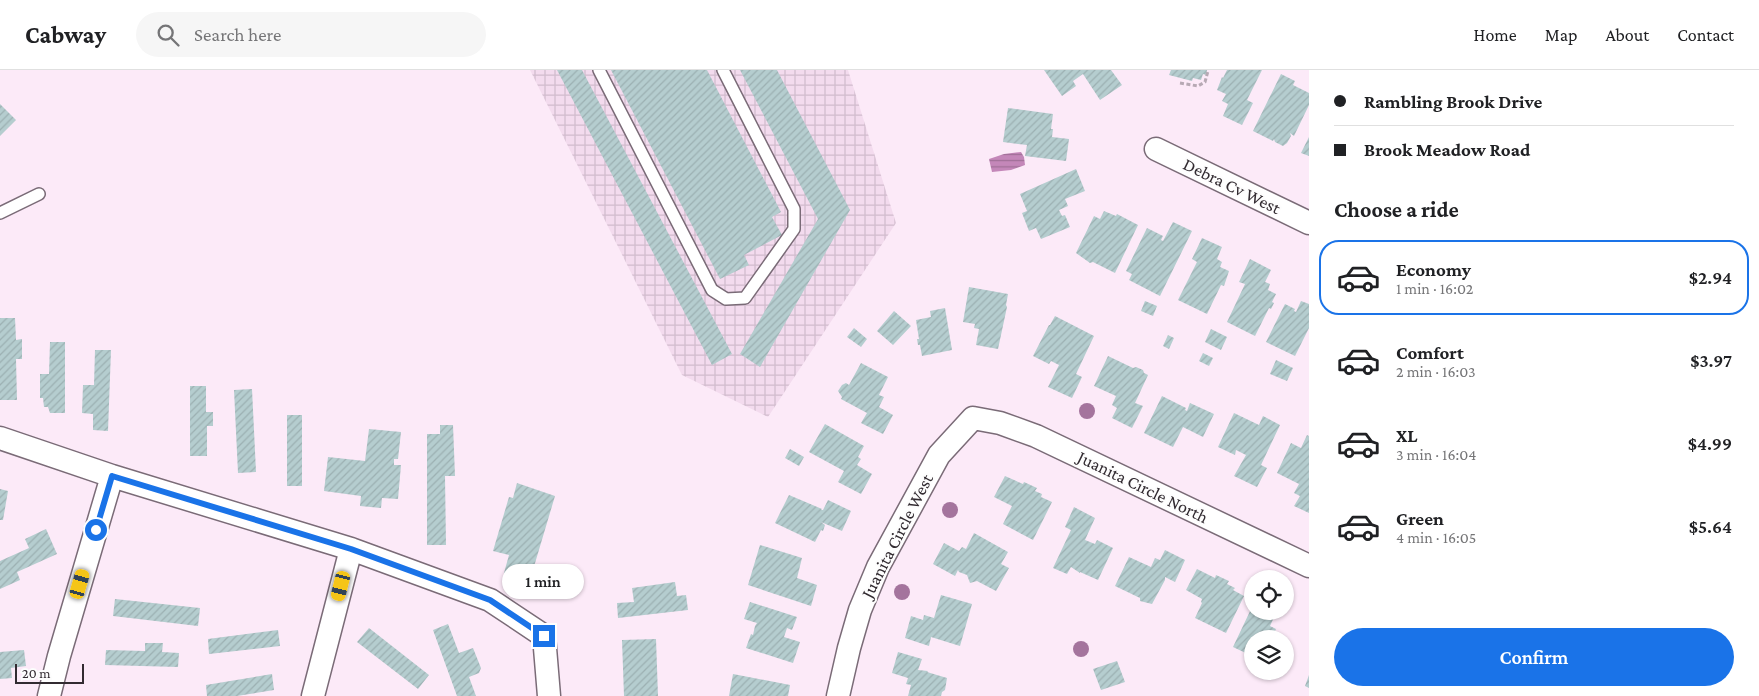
<!DOCTYPE html>
<meta charset="utf-8">
<style>
body{margin:0;font-family:"Crimson Pro",serif;background:#f6f6f6;color:#202124;height:100vh;display:flex;flex-direction:column;font-size:19px;white-space:nowrap}
*{box-sizing:border-box;margin:0}
p{font-size:16px;color:#757577}
.icon{flex:none;width:28px;height:28px;fill:none;stroke:currentColor;stroke-width:2;stroke-linecap:round;stroke-linejoin:round}
.map{position:relative;flex:1;overflow:hidden}
.panel{display:flex;flex-direction:column;background:#fff;width:450px}
.panel>*{flex:none}
.banner{display:grid;align-content:center;height:110px;padding:0 25px;background:#fff}
.buttons{position:absolute;left:1244px;top:500px;display:grid;gap:10px}
.buttons a{display:grid;place-items:center;width:50px;height:50px;border-radius:50%;background:#fff;box-shadow:0 1px 4px #0004;font-size:25px}
.scale{position:absolute;left:15px;bottom:12px;width:69px;box-sizing:border-box;padding-left:5px;border:2px solid #322b31;border-top:0;font-size:14px;line-height:18px;white-space:nowrap;color:#322b31;-webkit-text-stroke:4px #fdfdfd;paint-order:stroke}
.end{position:absolute;width:22px;height:22px;margin:-11px;border:6px solid #1a73e8;background:#fff;box-shadow:0 0 0 2px #fff}
.from{border-radius:50%}
.bubble{position:absolute;height:35px;border-radius:18px;background:#fff;box-shadow:0 1px 4px #0004;font-size:16px;font-weight:600;line-height:35px;text-align:center}
.car{position:absolute;width:15px;height:30px;margin:-15px -8px;border-radius:6px;box-shadow:0 0 4px 1px #0007;background:linear-gradient(#f5c518 24%,#345 0 40%,#f5c518 0 76%,#345 0 86%,#f5c518 0)}
.banner b{display:flex;align-items:center;gap:18px;height:48px;font-size:19px}
.banner b+b{border-top:1px solid #e0e0e0}
.banner i{width:12px;height:12px;background:#202124}
ul{padding:0;list-style:none}
li{display:flex;align-items:center;gap:15px;height:75px;margin:0 10px 8px;padding:0 15px;border:2px solid transparent;border-radius:20px}
li div{flex:1}
li b{display:block;font-size:19px}
li em{font-style:normal;font-weight:600}
li.selected{border-color:#1a73e8}
li>.icon{width:45px;height:45px;stroke-width:1.5}
h2{padding:0 25px;font-size:22px;line-height:60px}
.cta{display:flex;gap:10px;margin-top:auto;padding:10px 25px}
.cta a{flex:1;height:58px;border-radius:30px;background:#1a73e8;color:#fff;font-size:20px;font-weight:600;line-height:58px;text-align:center}
header{display:flex;align-items:center;gap:30px;box-sizing:border-box;height:70px;padding:0 25px;background:#fff;border-bottom:1px solid #e0e0e0}
header strong{font-size:24px}
nav{display:flex;gap:28px;margin-inline-start:auto;font-size:18px}
.search{width:350px;height:45px;background:#f6f6f6;display:flex;align-items:center;gap:12px;box-sizing:border-box;padding:0 18px;border-radius:28px;color:#757577;font-size:19px}
main{display:flex;flex:1;min-height:0}
.map>svg:first-child{display:block}
.industrial{fill:url(#industrial-grid)}
.water{fill:url(#water-rules)}
.building{fill:url(#building-hatch)}
.lines{fill:none;stroke-linecap:round;stroke-linejoin:round}
.lane-casing{stroke:#7a6b77;stroke-width:14}
.street-casing{stroke:#7a6b77;stroke-width:25}
.path{stroke:#b7a9b4;stroke-width:3;stroke-dasharray:4 2.5;stroke-linecap:butt}
.lane{stroke:#fff;stroke-width:11}
.street{stroke:#fff;stroke-width:22}
.tree{fill:#a4749d}
.route{stroke:#1a73e8;stroke-width:6}
.labels{text-anchor:middle;stroke-width:4;stroke-linejoin:round;paint-order:stroke}
.street-label{font-size:18px;fill:#322b31;stroke:#fdfdfd}
</style>
<header>
<strong>Cabway</strong>
<div class="search"><svg class="icon" aria-label="search" viewBox="0 0 24 24"><circle cx="10" cy="10" r="6"/><path d="M15 15l6 6"/></svg>Search here</div>
<nav><a>Home</a><a>Map</a><a>About</a><a>Contact</a></nav>
</header>
<main>
<div class="map">
<svg width="1309" height="626" viewBox="0 0 1309 626">
<defs>
<pattern id="industrial-grid" width="8" height="8" patternUnits="userSpaceOnUse" patternTransform="scale(1.25)"><rect width="8" height="8" fill="#f3dbee"/><path d="M0 4h8M4 0v8" fill="none" stroke="#d1bccd"/></pattern>
<pattern id="water-rules" width="6" height="5" patternUnits="userSpaceOnUse" patternTransform="scale(1.25)"><rect width="6" height="5" fill="#c487b9"/><path d="M0 2.5h6" fill="none" stroke="#a06f97"/></pattern>
<pattern id="building-hatch" width="6" height="6" patternUnits="userSpaceOnUse" patternTransform="scale(1.25)"><rect width="6" height="6" fill="#b5cdcf"/><path d="M-1 1l2-2M0 6l6-6M5 7l2-2" fill="none" stroke="#9cb0b2"/></pattern>
</defs>
<rect width="100%" height="100%" fill="#fceaf8"/>
<!-- industrial -->
<path class="industrial" d="M530,0h318l48,153 -128,194 -86,-42z"/>
<!-- water -->
<path class="water" d="M1021,82l3,5 1,8 -14,5 -19,2 -3,-13 15,-5z"/>
<!-- building -->
<path class="building" d="M557,0h25l150,284 -20,11z
M611,0h96l74,142 -9,5 10,18 -38,20 5,10 -29,14z
M740,0h37l73,140 -90,157 -20,-13 78,-135z
M1044,0h67l11,15 -22,15 -17,-26 -10,7 3,5 -14,10z
M1171,0h36l-1,5 -3,-1 -2,6 -8,-2 -1,3 -23,-6z
M1227,0h35l-15,30 6,3 -11,22 -19,-9 5,-12 -6,-3 4,-7 -9,-4 5,-13 1,1z
M1281,4l14,7 -2,4 16,8v12l-15,31 -4,-3 1,3 -4,7 -4,3 -8,-4 -1,-3 -1,2 -20,-10z
M0,34l16,16 -16,16z
M1008,38l45,6 -2,15h2l-1,8 17,2 -3,22 -41,-5 2,-11 -24,-3z
M1309,67v19l-8,-3z
M1076,99l9,22 -20,8 3,7 -9,4 3,6 3,-1 5,12 -29,12 -5,-11 -7,3 -7,-18 5,-2 -7,-17z
M1104,141l12,5 1,-2 21,11 -23,48 -22,-11 -3,1 -14,-10 18,-37 6,3z
M1173,152l19,9 -32,65 -31,-16 3,-6 -6,-3 21,-43 16,8 -2,4 2,1z
M1202,168l20,9 -5,12 5,3 -2,5 9,4 -5,15 -3,-1 -14,29 -29,-14 19,-38 -5,-3z
M1250,189l21,11 -6,12 5,2 -2,6 8,4 -4,8 2,1 -3,6 -2,-1 -14,28 -28,-14 18,-38 -6,-2z
M969,217l39,7 -2,11 1,2 -9,42 -22,-4 3,-16 -5,-1 1,-4 -12,-2z
M1145,231l12,5 -4,10 -12,-5z
M1301,231l8,3v24l-14,28 -29,-14 19,-38 10,5 -1,2 2,1z
M945,238l7,42 -30,6 -2,-11h-2l-1,-6h2l-3,-19 15,-3 -1,-6z
M894,241l17,15 -18,19 -16,-14z
M1055,246l39,20 -18,38 6,3 -10,21 -24,-11 11,-22 -8,-4 -2,3 -16,-8 16,-31h1z
M0,248h15l1,22 6,-1v20h-6l1,41h-17z
M854,258l13,11 -6,8 -14,-10z
M1211,259l16,8 -6,13 -16,-8z
M1168,265l6,3 -5,11 -6,-3z
M50,272h15v71h-15l-2,-6h-4l-1,-9h-3v-24h9z
M95,280h16l-3,81 -15,-1v-16l-11,-1 1,-28h11z
M1203,283l10,5 -4,8 -10,-5z
M1108,286l25,12 3,-1 7,3 1,3 4,2 -13,28 8,3 -11,22 -20,-10 5,-10 -5,-3 4,-9 -22,-10z
M1276,290l17,8 -6,13 -17,-7z
M861,293l27,14 -9,18 5,2 -5,10 14,8 -10,19 -22,-11 6,-10 -26,-14 1,-2 -4,-6 4,-6 4,-2 3,2z
M190,316h16v26h7v14h-6v30h-17z
M252,319l4,83 -18,1 -4,-83z
M1162,326l24,12 -1,2 2,1 3,-8 24,11 -11,23 -20,-10 -10,20 -29,-14z
M1234,343l25,12 4,-9 17,9 -19,40 6,3 -10,19 -23,-11 12,-21 -10,-5 -1,5 -17,-8z
M287,345h15v71h-15z
M825,354l39,22 -6,11 3,2 -4,6 15,9 -11,20 -23,-12 6,-11 -35,-19z
M440,355h13l2,51h-10l1,69h-19v-111h13z
M369,359l32,3 -3,27h-4v6h7l-3,34 -16,-1 -1,10 -21,-2 1,-10 -37,-5 4,-34 37,4z
M1307,365l2,1v77l-15,-7 6,-10 -6,-3 5,-9 -22,-11 14,-30 10,5z
M790,379l14,8 -5,9 -14,-8z
M1005,406l18,8 1,-2 13,6 -2,3 7,3 -1,3 11,5 -19,38 -30,-16 9,-18 -18,-9z
M517,413l38,13 -25,84 -26,-7 5,-18 -16,-4 16,-54 4,1z
M0,419l8,2 -5,29h-3z
M789,425l33,14 -1,1h2l5,-10 23,11 -9,20 -21,-9 4,3 -2,6 -2,-1 -6,12 -40,-19z
M1074,437l21,11 -10,22 10,4 2,-4 16,8 -15,32 -18,-8v1l-9,-6 -4,7 -14,-6 18,-38 -6,-3z
M46,459l11,25 -40,18 3,8 -20,9v-28l29,-13 -4,-9z
M974,463l34,19 -7,12 8,4 -13,23 -19,-10 -7,2 -3,-8 -8,-3 -1,-2 -3,6 -22,-12 11,-21 15,8 3,-4 4,2z
M760,475l42,13 -5,20 20,7 -6,21 -63,-21z
M1165,480l20,10 -10,22 -10,-5v3l-13,24 -12,-3v-3l-25,-12 14,-29 22,10 4,-9 5,2z
M1197,499l18,9 1,-3 13,6 -2,3 8,4 -2,2 11,6 -18,37 -31,-15 7,-15 -1,-1 1,-3 -16,-9z
M675,512l2,14 9,-1 2,15 -70,8 -1,-15 17,-1 -2,-14z
M941,525l31,9 -12,42 -29,-9 -2,9 -24,-8 6,-22 12,4 1,-5 10,3z
M115,529l85,9 -2,18 -85,-10z
M750,532l47,15 -5,13 -5,-2 -3,9 16,5 -7,21 -47,-15 5,-14 2,1 2,-9 2,-3 -13,-4z
M1252,537v4h25l-7,15 6,3 -3,6 3,1 1,-1 11,5 -3,6v-7h-33v17l-19,-9z
M448,554l11,29 14,-5 8,20 -2,5 -10,4 7,19h-19l-24,-66z
M369,558l60,47 -11,14 -61,-47z
M278,560l2,16 -71,8 -1,-15z
M656,569l2,57h-34l-2,-56z
M145,573h18l-1,9 17,1 -1,14 -73,-2 1,-15 39,1z
M24,580l2,16 -15,2 1,10 -12,1v-27z
M898,582l24,7 -4,11 10,1 -1,1 20,6 -2,12 -3,2 -1,4h-33l3,-11 -5,-1 2,-6 -16,-5z
M1117,591l8,21 -24,8 -8,-21z
M272,604l2,16 -37,6h-30l-1,-11z
M733,604l57,11 -2,11h-59z
M1309,605v13l-4,-2z"/>
<g class="lines">
<defs>
<path id="lane" d="M599,0l113,220 14,9 19,-1 49,-69v-20l-71,-139
M0,143l39,-19"/>
<path id="street" d="M1156,79l153,74
M0,368l112,38 239,73 139,51 54,36 5,60
M49,626l10,-40 53,-180
M313,626l38,-147
M838,626l11,-48 11,-38 18,-43 61,-112 34,-37 27,5 36,13 273,130"/>
</defs>
<!-- lane casing -->
<use href="#lane" class="lane-casing"/>
<!-- street casing -->
<use href="#street" class="street-casing"/>
<!-- path -->
<path class="path" d="M1180,13l18,3 7,-4 3,-11"/>
<!-- lane -->
<use href="#lane" class="lane"/>
<!-- street -->
<use href="#street" class="street"/>
</g>
<!-- trees -->
<g class="tree">
<circle cx="1087" cy="341" r="8"/>
<circle cx="950" cy="440" r="8"/>
<circle cx="902" cy="522" r="8"/>
<circle cx="1081" cy="579" r="8"/>
</g>
<g class="lines">
<!-- route -->
<path class="route" d="M96,460l16,-54 239,73 139,51 54,36"/>
</g>
<g class="labels">
<!-- street labels -->
<g class="street-label">
<text transform="translate(1232 116) rotate(26)" y="6">Debra Cv West</text>
<text transform="translate(1143 417) rotate(26)" y="6">Juanita Circle North</text>
<text transform="translate(897 466) rotate(-63)" y="6">Juanita Circle West</text>
</g>
</g>
</svg>
<div class="buttons">
<a><svg class="icon" aria-label="locate" viewBox="0 0 24 24"><circle cx="12" cy="12" r="6"/><path d="M12 2v4M12 18v4M2 12h4M18 12h4"/></svg></a>
<a><svg class="icon" aria-label="layers" viewBox="0 0 24 24"><path d="M12 4l9 5-9 5-9-5zM3 14l9 5 9-5"/></svg></a>
</div>
<div class="scale">20 m</div>
<i class="end from" style="left:96px;top:460px"></i>
<i class="end" style="left:544px;top:566px"></i>
<div class="bubble" style="left:502px;top:494px;width:82px">1 min</div>
<i class="car" style="left:80px;top:514px;rotate:16deg"></i>
<i class="car" style="left:341px;top:516px;rotate:194deg"></i>
</div>
<section class="panel">
<div class="banner">
<b><i class="from"></i>Rambling Brook Drive</b>
<b><i></i>Brook Meadow Road</b>
</div>
<h2>Choose a ride</h2>
<ul>
<li class="selected"><svg class="icon" aria-label="car" viewBox="0 0 24 24"><path d="M5 17H2v-5l4-1 3-4h7l3 4 3 1v5h-3M9 17h6M6 11h13"/><circle cx="7" cy="17" r="2"/><circle cx="17" cy="17" r="2"/></svg><div><b>Economy</b><p>1 min · 16:02</p></div><em>$2.94</em></li>
<li><svg class="icon" aria-label="car" viewBox="0 0 24 24"><path d="M5 17H2v-5l4-1 3-4h7l3 4 3 1v5h-3M9 17h6M6 11h13"/><circle cx="7" cy="17" r="2"/><circle cx="17" cy="17" r="2"/></svg><div><b>Comfort</b><p>2 min · 16:03</p></div><em>$3.97</em></li>
<li><svg class="icon" aria-label="car" viewBox="0 0 24 24"><path d="M5 17H2v-5l4-1 3-4h7l3 4 3 1v5h-3M9 17h6M6 11h13"/><circle cx="7" cy="17" r="2"/><circle cx="17" cy="17" r="2"/></svg><div><b>XL</b><p>3 min · 16:04</p></div><em>$4.99</em></li>
<li><svg class="icon" aria-label="car" viewBox="0 0 24 24"><path d="M5 17H2v-5l4-1 3-4h7l3 4 3 1v5h-3M9 17h6M6 11h13"/><circle cx="7" cy="17" r="2"/><circle cx="17" cy="17" r="2"/></svg><div><b>Green</b><p>4 min · 16:05</p></div><em>$5.64</em></li>
</ul>
<div class="cta"><a>Confirm</a></div>
</section>
</main>
